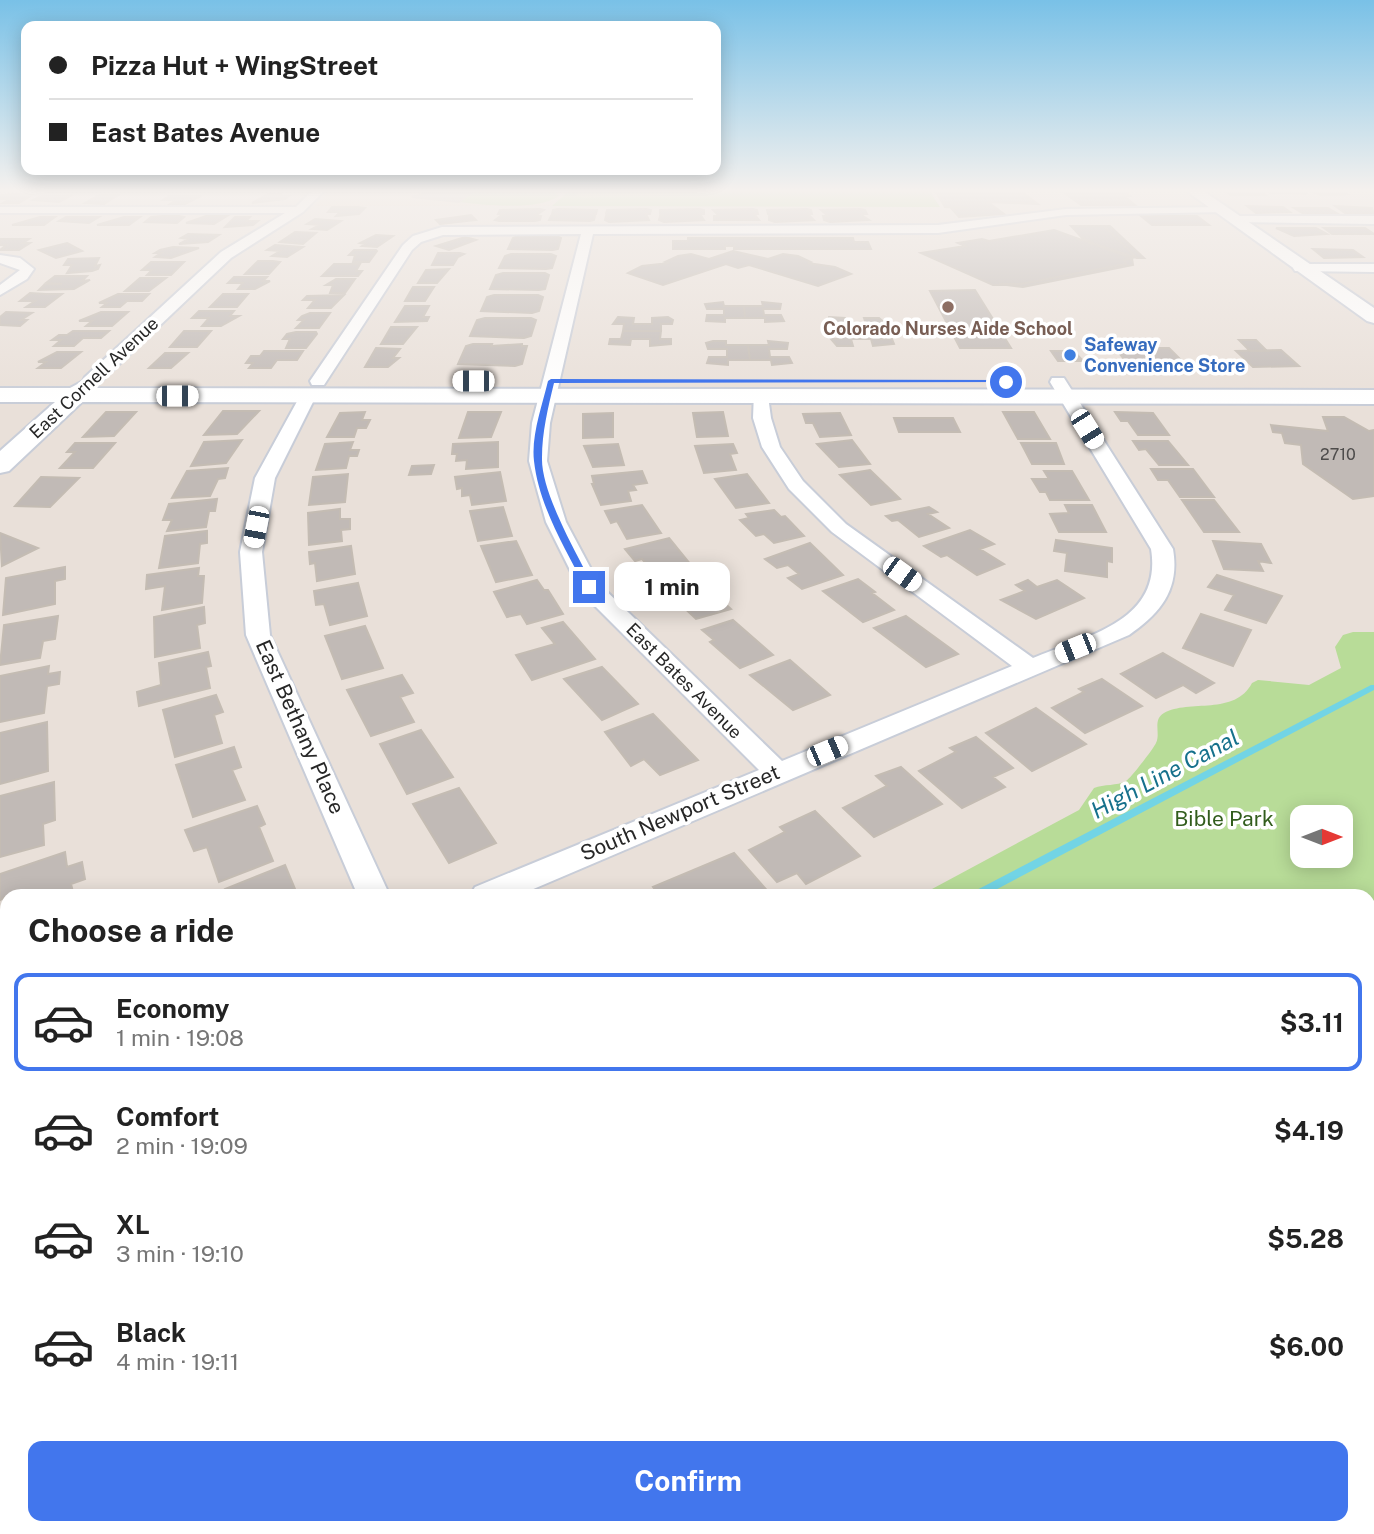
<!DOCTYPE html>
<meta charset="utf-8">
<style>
body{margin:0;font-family:"Public Sans",sans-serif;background:#f2f2f2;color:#222;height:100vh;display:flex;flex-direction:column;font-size:26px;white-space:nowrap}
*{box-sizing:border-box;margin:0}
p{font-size:23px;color:#767676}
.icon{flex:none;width:38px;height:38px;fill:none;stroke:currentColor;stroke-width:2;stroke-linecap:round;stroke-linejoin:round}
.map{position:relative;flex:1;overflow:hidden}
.details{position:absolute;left:0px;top:889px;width:1376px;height:646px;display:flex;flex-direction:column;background:#fff;border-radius:21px 21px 0 0;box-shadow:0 4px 18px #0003}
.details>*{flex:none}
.banner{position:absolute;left:21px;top:21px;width:700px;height:154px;border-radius:14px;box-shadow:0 4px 18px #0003;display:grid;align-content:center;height:154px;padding:0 28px;background:#fff}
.needle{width:46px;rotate:90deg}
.controls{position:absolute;left:1290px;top:805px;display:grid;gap:14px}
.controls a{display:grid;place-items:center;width:63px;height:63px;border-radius:14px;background:#fff;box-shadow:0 4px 18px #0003;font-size:35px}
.end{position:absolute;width:32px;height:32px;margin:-16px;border:9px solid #4276ed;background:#fff;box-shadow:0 0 0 4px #fff}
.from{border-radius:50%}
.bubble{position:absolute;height:49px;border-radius:14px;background:#fff;box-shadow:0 4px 18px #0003;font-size:23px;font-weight:700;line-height:49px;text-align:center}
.car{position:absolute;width:21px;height:42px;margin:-21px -10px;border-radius:9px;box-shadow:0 0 5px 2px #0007;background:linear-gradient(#fff 24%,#345 0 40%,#fff 0 76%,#345 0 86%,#fff 0)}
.banner b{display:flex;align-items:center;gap:24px;height:66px;font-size:26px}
.banner b+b{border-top:2px solid #e0e0e0}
.banner i{width:18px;height:18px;background:#222}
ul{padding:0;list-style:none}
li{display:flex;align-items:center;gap:21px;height:98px;margin:0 14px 10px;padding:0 14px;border:4px solid transparent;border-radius:14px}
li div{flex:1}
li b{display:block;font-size:26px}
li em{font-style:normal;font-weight:700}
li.selected{border-color:#4276ed}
li>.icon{width:63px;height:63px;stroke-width:1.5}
h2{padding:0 28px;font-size:32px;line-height:84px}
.button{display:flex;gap:14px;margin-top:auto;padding:14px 28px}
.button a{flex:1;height:80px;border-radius:14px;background:#4276ed;color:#fff;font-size:28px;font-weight:700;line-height:80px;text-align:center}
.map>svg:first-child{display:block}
.education{fill:#eadbc9}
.green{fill:#b8dc98;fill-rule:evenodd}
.pitch{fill:#cbe395}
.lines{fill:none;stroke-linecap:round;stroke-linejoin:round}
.stream{fill:#72d4e5;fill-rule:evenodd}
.building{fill:#c1bab6;stroke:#c4bcb3;stroke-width:2}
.street-casing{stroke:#c8cdd8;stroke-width:4}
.secondary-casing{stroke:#c8cdd8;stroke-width:4}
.street{fill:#fff;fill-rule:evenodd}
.secondary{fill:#fff;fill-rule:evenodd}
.route{fill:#4276ed}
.education-dot{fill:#8d6e63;stroke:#fff;stroke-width:2.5}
.shop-dot{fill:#3f7fe0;stroke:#fff;stroke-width:2.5}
.labels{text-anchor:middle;stroke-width:7;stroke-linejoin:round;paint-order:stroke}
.far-number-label{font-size:16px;fill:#4e4c4b}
.far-education-label{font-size:18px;font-weight:bold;fill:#785e54;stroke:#fff}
.far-shop-label{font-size:18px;font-weight:bold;fill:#366cbe;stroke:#fff;text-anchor:start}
.far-street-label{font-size:18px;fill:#272727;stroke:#fff}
.street-label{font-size:21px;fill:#272727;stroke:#fff}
.park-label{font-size:21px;fill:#325d1d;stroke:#fff}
.water-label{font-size:23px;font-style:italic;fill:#16718c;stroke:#fff}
</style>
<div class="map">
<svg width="1374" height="1534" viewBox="0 0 1374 1534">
<rect width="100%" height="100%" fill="#e9e0d9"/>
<!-- education -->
<path class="education" d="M331,190h239l-18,16h-237z"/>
<!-- green -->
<path class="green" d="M475,190h82l-3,2 5,4c-22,15 -74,9 -100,6z
M570,190h359l11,17 -388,-1z
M1353,632h21v902h-1374v-143l7,-4v141h1361v-632h-449l160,-86 15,-22c10,-4 23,-2 32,-7 4,-2 28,-33 30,-38 5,-10 -4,-23 8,-30 25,-14 71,3 88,-30l6,-3 51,5 32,-17 -6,-21 8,-12zM1302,817h38v39h-38z"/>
<!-- pitch -->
<path class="pitch" d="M580,190h209l-204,8 -8,-2z
M1369,1230h5v304h-376l3,-6h367z"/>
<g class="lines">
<!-- stream -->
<path class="stream" d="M1371,685h3v5l-390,206h-14l1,-3z
M7,1399v14l-7,3v-14z"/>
</g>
<!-- building -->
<path class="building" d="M434,190h41l-16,12 -47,-5z
M1222,190h37l6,5h-34z
M1265,190h35l7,4 -37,-1z
M1307,190h35l6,4 -27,1z
M1062,191h62l6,5h-6l11,9h-54z
M936,192h86l16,12 -50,-2 16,12 -45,3 -7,-8 15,-1 -22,-1z
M14,194h14l-2,1h6l-13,8h-16l7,-4h-10l1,-4z
M268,194h13l-1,2h9l-4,3 -33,4z
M72,195l-13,7 -26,-2 6,-3z
M99,195h19l-14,9 -19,-1z
M169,196h32l-16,8h-15l6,-4h-13z
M1247,206l36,1 7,5 -34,1z
M1335,206l37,2 2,6 -29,-1z
M332,207h26l7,1 -6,6 -23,2 4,-4h-12z
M1294,208h34l10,6h-34z
M753,209l4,1 1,4h-4l5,6h-45v-4h5l-6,-6z
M807,209l4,1 1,4h-4l6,6 -39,2 -6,-2v-4l4,-2h-5l-1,-4z
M860,209l5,1 2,4h-5l1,2 6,4 -39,2 -6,-2 -1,-4h5l-7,-6z
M500,210l40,-1 4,1 -6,4 -1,2h4l-1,4 -5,1h-36l-4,-1 8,-6h-5z
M553,210l5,-1 39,1 -1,4h-4l3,2 -1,4 -4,1 -41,-1 2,-4h5l1,-2h-5z
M607,210l39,-1 5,1 -1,4h-4l3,6 -40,2 -4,-2 1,-4h5l-5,-2z
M660,210l39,-1 5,1v4h-4l4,6 -40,2 -5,-2 1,-4h4l-4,-2z
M471,215l5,5 -36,4 -4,-4z
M163,216h16l5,1 -7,6 -32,-1 6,-5z
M206,216h21l-13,8 -28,-1z
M1141,216h56l12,9h-57z
M40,217h15l-11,8h-32z
M66,217h33l-10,6 -30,-2z
M124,217h16l-11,8h-32z
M235,217h15l-4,4h12l-5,4 -28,2z
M315,219l26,2 -14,9 -15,-1 8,-4 -13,-1z
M1071,226h33l33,32 -51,-17h4l-8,-3z
M1104,226h6l34,32h-7z
M1276,228h40l11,6 -33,2z
M1324,228h41l9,6h-42z
M1054,230l78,28 -8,2 2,4 -105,20 -28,1 -72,-32 44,-7 -7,-3 24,-4 7,2z
M295,232l21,1 -13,11 -23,-2z
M188,234l31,1 -11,7 -29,2 9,-5 -7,-1z
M376,235l17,1 -16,11 -15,-1 3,-2 -5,-1z
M518,236h39l4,2 -3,11 -5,1 -45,-1 5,-11z
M465,237l11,3 -27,10 -13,-4z
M688,238h165l1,4h14l3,7h-137v-3h-9v3h-52v-8h15z
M1,239h28l-6,4h7l-11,7h-19l6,-5h-6z
M67,243l15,8 -26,7 -17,-8z
M275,245l28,2 -16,10 -15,-1 8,-5 -13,-1z
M173,247h1l25,1 -28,10 -16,-1 6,-4h-6l5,-3z
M1313,249l40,1 10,7 -39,1z
M354,250h22l1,1 -8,11h-16l2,-7h-6z
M733,251l35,8 15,-5 15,2 13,6 -3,1 27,4 16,7 -33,12 -69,-21 -11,3 -12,-4 -63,21 -35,-12 14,-7 27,-3 -4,-1 13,-6 13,-2 18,5z
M438,253h22l4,1 -6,3 -5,8h-21z
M511,254h40l5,2 -4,12 -6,1 -47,-1 6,-12z
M99,258l-4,8 5,-1 -2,4 -6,2 -25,2 5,-8h-8l4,-6z
M1132,258l1,7 -110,22 -24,-3h22l105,-20 -2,-4z
M258,261h15l7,1 -11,12h-24z
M151,262h33l-13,13h-24l5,-5h-10z
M334,264h26l-4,7h6l-4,5h-36z
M449,269l-12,14h-19l8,-13z
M503,273h42l4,2 -4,14 -6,1 -49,-1 6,-14z
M55,276h32l-5,5 8,-1 -16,9 -35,1 6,-6h17l-16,-1z
M234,277h33l-4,4h7l-15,8h-17l5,-6h-15z
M140,278h26l-17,13h-24z
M336,279h19l-10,14h-15l3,-8h-7z
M413,287h21l-9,14h-20z
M975,290l36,58h-51l-30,-57z
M30,293l16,1h16l-17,13h-19l9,-6h-15z
M118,294h31l-7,7h-15l-7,6h-18l5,-4h-8z
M223,294h25l-11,13h-27z
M344,295l-13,13h-23l7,-8h-12l4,-4z
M494,295h44l5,2 -4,14 -7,2 -51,-2 6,-14z
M723,302l1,4h20l1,12h-20v4l-19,-1 1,-6h17v-6h-17l-2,-5z
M762,302l19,2 -1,5h-17l1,6h17l3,6 -19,1v-4h-20l-1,-12h19z
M405,306h24l-6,11h6l-2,4 -32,1z
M199,311h35l-4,5h9l-18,10h-19l7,-8h-17z
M6,312l26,1 -11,7h6l-7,6 -20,-1v-8z
M101,312h27l-16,14h-26l6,-5h-13z
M310,313h20l-11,15h-23l8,-8h-6l4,-4z
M618,317l16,1 -1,6h19v-6l16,-1 5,3 -1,4h-11v7h-38l1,-7h-11z
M829,317l16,1 2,6h19l-2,-6h15l7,6h-11l3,8h-38l-2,-8h-11z
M485,318h46l5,2 -5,16 -7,2 -54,-2 7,-16z
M391,327h26l-14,17h-22z
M73,331h36l-8,7h-18l-9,8h-20l7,-6h-9l7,-5h8z
M184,331h27l-14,16h-27z
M623,331h38l-1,8h11v5l-21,2v-7h-19l-1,6 -21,-1 1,-5h11z
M296,332h20l1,2 -11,14h-20l4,-9h-7l4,-5z
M840,332h38l3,7h11l2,5 -21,2 -2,-7h-20l2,7h-16l-6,-7h11z
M1239,340h17l11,11h-17z
M713,341h13v4h22l2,15h-22v5l-21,-2 2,-6h18v-8h-19l-2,-6z
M768,341l20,2 -1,6h-18l1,8h19l3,6 -20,2 -1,-5h-21l-2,-15h21z
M473,344h19l-1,2 31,-2v2h5l-5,18 -7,2 -57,-2 8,-18z
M376,348l24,1 -7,9h6l-11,9h-23z
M1115,348h54l16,16h-57z
M1281,350l18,16 -46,1 -17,-16z
M264,351h39l-6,9h-20l-6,8h-22l4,-5h-7l5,-7h9z
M1051,351h23l9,10h-25z
M57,352h24l-20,16h-23l8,-6h-8z
M165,353h23l-17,15h-22z
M223,411h36l-22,23 -33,1z
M106,412h30l-22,24 -31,1z
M365,412l-3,8h8l-4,8h-9l-3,9h-27l13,-24z
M468,412h33l-10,25 -32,1z
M723,412l5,24 -31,1 -4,-24z
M1003,412h31l16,27h-32z
M1115,412l38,1 16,22h-31l-10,-14h-7z
M613,413v24l-30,1v-24z
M840,413l11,22 -31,2 -7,-14h-7l-3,-9z
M1323,417h21l25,14 5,-1v66l-21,3 -50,-35 -2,-19 -16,-2 -3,-10 -9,-1 -2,-7 57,6z
M894,418h59l7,14h-61z
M242,440l-16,23 -35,3 13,-24z
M852,440l18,24 -31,3 -22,-23z
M1133,441h35l20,24h-29l-13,-16 -7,1z
M353,442l-3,8h9l-2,6h-8l-3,12 -30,2 9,-26z
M498,442v25l-32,2 1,-9 -11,1 1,-7h-5l1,-10z
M75,443h40l-22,25h-33l15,-16h-8z
M1021,443h35l8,21h-32z
M618,444l6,21 -31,2 -9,-21z
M733,444l4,9 -7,1 6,16 -32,3 -9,-27z
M434,465l-3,9 -22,1 3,-9z
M228,468l-3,10 -7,1 -8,17 -38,2 15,-27z
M1151,469h42l21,28h-34l-12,-17h-10z
M870,470l30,29 -29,6 -31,-30z
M642,471l5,12 -14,2 3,5 -8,1 3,10 -30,4 -9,-21h2l-2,-8z
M1044,471h28l17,29h-39l-4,-8h-6l-8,-13h17z
M500,472l6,29 -34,4 -2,-10 -8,1v-8l-5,1 -2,-12z
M348,474l-3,28 -36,3 4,-28z
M747,474l22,29 -33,5 -21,-29z
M41,477l38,1 -29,29 -35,-1z
M217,499l-2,12h-6l-3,16 -39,4 5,-11h-9l6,-16z
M1182,500h32l25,32h-35z
M642,505l19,28 -34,6 -10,-18 -6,2 -6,-12z
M1065,505h27l14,27h-47l-9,-18 19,-1z
M503,507l9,29 -34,5 -8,-30z
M929,507l8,5 -9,2 21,14 -30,9 -21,-17 -6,1 -6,-5z
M340,509v10h10v10l-9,1 1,11 -33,4 -1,-32z
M774,510l7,7 4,-1 19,20 -30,7 -10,-9 -8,2 -16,-16 9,-2 -3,-4z
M970,530l24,14 -14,5 24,15 -27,11 -30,-20 -6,2 -17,-11z
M207,531v12l-7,1 -2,19 -39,5 6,-32z
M0,533l38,15 -36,18z
M669,538l26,32 -35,9 -18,-20 -7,2 -10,-12z
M1056,540l56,8v14l-5,-1v16l-42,-6 2,-18 -13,-2z
M516,541l16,34 -36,7 -15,-36z
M1213,541l48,3 10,19 -13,-2 5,10 -39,-2z
M810,543l33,32 -41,14 -14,-11 11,-4 -11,-9 -11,3 -12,-9z
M351,546l4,28 -38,7 -2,-18 -5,1 -1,-12z
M65,567v12l-10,2v23l-52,11 3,-37z
M199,568l-1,8h6l-2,27 -40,7 3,-24 -19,3 1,-14z
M1217,575l65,21 -16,27 -41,-13 9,-15 -26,-8z
M698,579l33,30 -35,10 -18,-17 -6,1 -11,-13z
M858,579l17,13 -3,1 22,17 -31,12 -40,-31z
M537,580l7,10h4l15,24 -36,10 -6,-10 -14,3 -13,-25z
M1028,580l9,7 20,-7 27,18 -48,21 -35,-19 24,-9 -9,-6z
M358,583l9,33 -37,9 -6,-21 -8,1 -2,-14z
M204,607l1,16 -8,2 3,23 -45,9 -1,-40z
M1201,614l50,16 -18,36 -50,-18z
M58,616l-3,23 -12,2 -3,17 -40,7 4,-40z
M906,616l52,38 -32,13 -52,-39z
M733,620l40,35 -33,13 -30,-26 4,-2 -12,-10z
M563,622l32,37 -63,21 -16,-25 39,-11 -13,-16z
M365,626l18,42 -41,11 -17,-43z
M208,652l3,14 -5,1 4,21 -71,18 -2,-14 24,-7 -2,-22z
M1163,653l51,30 -18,10 -13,-8 -27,13 -35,-24z
M790,660l40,35 -37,15 -43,-35z
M49,666l-1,8 12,-2 -1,12 -12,2 -3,27 -44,9v-46z
M602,667l36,37 -36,16 -38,-41z
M402,675l11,18 -13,4 14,25 -43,14 -24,-46z
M1102,679l40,27 -57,27 -33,-25 32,-16 -5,-3z
M216,695l7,17 -9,3 8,28 -47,14 -12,-47z
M1036,708l50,36 -54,27 -46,-38z
M653,714l45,46 -38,15 -16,-16 -13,7 -26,-34z
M47,722l1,49 -48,13v-51z
M421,730l32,47 -46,17 -27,-50z
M976,737l37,31 -20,9 12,10 -43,21 -43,-37 37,-19 -6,-4z
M234,747l7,20 -9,3 13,30 -52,17 -17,-52z
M901,767l41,37 -68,33 -31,-29 44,-22 -11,-10z
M54,782l1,38 -12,4 1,21 -44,12v-61z
M459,788l37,55 -47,20 -36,-59z
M257,806l8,18 -6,3 14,34 -54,21 -12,-35 -13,4 -9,-21z
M815,811l45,45 -54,28 -9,-11 -20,9 -28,-32 36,-18 -5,-5z
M65,852l2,15 15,-5 3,17 -14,5 3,12h-67l-7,4v-26z
M734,853l38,43h-112l-7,-9z
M285,865l10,24 -7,3 2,4h-62l-3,-7z
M7,1179v78l-7,4v-78z"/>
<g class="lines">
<defs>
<path id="street" d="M313,190h12l-22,22 -72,46 -134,127 -6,1 -8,-5 2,-4 136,-125 64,-39h-285v-6h296z
M1221,207l6,3 -2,2 -159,3 -128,18 -345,1 -43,189 -3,38 19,61 33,62 183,177 230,-95 -180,-134 -43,-43 -27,-42 -9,-29 1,-26 6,-1 8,5 3,22 9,29 23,34 43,43 187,134c52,-22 130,-36 118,-109l-101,-167 2,-4h12l109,171c7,40 -12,64 -44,86l-612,261h-47l5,-9 284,-117 -178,-178 -35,-70 -17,-61 3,-38 49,-189 -138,1 -22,7 -9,8 -88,135h-12l-2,-4 93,-136 10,-9 29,-9 496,-2 128,-16z
M1235,216h139v8l-143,-2 -2,-2z
M0,255l20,3 14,11 -7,10 -27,16v-10l20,-15 -20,-7z
M1300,264h74v8l-79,-1 -2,-3z
M308,391l8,5 -41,82 -13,74 8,83 120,261h-32l-112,-261 -6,-83 15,-74 45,-82z
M7,1091v36l-7,2v-36z"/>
<path id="secondary" d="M1185,190h17l172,118v15l-7,-2z
M85,380l8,2 3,6 1278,2v14l-1292,-2 -73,69 -9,2v-22l55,-49h-55v-14h70z"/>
</defs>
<!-- street casing -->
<use href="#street" class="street-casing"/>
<!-- secondary casing -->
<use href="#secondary" class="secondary-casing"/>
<!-- street -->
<use href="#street" class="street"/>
<!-- secondary -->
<use href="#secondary" class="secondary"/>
</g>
<!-- sky -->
<linearGradient id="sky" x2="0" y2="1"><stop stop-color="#79c1e7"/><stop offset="0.47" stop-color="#f5f1ee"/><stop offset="1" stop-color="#f5f1ee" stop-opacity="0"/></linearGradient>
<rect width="1374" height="405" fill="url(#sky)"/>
<!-- route -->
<path class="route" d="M551,379l455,1 3,2 -455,1c-6,25 -12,49 -12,75 -1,34 35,97 52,129l-5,2 -4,-2c-20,-39 -46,-81 -51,-126 -3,-25 8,-55 14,-80z"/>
<!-- markers -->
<circle class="education-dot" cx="948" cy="307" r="7"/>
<circle class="shop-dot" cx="1070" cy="355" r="7"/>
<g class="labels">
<!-- far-number labels -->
<g class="far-number-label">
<text x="1338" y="460">2710</text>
</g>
<!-- far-education labels -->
<g class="far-education-label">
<text x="948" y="335">Colorado Nurses Aide School</text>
</g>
<!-- far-shop labels -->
<g class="far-shop-label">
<text x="1084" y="351">Safeway<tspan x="1084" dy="21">Convenience Store</tspan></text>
</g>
<!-- far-street labels -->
<g class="far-street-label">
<text transform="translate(94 378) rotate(-43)" y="6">East Cornell Avenue</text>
<text transform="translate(684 681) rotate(45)" y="6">East Bates Avenue</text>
</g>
<!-- street labels -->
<g class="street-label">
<text transform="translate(300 727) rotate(66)" y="7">East Bethany Place</text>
<text transform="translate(680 813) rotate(-23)" y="7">South Newport Street</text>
</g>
<!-- park labels -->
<g class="park-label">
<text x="1224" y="826">Bible Park</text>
</g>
<!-- water labels -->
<g class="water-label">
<text transform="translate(1165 774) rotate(-28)" y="8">High Line Canal</text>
</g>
</g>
</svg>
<div class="controls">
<a><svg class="needle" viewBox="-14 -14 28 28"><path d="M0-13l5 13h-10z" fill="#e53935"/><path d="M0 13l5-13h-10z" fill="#767676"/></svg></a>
</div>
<i class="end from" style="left:1006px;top:382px"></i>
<i class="end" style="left:589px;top:587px"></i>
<div class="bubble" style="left:614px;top:562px;width:116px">1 min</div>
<i class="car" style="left:473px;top:381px;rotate:270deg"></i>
<i class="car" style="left:177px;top:396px;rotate:90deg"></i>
<i class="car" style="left:1087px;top:429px;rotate:148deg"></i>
<i class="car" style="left:256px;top:527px;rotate:191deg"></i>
<i class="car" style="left:902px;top:574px;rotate:126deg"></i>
<i class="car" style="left:1075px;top:648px;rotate:248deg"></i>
<i class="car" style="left:827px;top:751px;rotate:67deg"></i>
<div class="banner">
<b><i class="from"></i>Pizza Hut + WingStreet</b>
<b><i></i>East Bates Avenue</b>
</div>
<section class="details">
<h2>Choose a ride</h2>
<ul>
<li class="selected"><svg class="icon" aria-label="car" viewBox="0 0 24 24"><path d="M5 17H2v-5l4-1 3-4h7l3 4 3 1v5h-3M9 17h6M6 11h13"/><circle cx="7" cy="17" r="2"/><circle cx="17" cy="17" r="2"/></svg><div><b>Economy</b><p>1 min · 19:08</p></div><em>$3.11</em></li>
<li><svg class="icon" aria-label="car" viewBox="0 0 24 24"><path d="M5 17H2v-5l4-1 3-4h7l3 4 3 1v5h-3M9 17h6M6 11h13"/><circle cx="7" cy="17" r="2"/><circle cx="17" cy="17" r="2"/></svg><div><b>Comfort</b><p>2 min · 19:09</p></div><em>$4.19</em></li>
<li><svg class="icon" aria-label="car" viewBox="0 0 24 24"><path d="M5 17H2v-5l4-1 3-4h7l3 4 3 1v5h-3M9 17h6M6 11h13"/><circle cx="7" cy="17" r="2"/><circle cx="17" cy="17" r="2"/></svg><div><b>XL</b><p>3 min · 19:10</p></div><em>$5.28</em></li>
<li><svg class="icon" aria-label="car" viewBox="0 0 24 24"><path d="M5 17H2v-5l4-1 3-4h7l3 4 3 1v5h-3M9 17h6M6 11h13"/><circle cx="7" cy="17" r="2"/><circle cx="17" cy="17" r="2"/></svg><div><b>Black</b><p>4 min · 19:11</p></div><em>$6.00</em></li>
</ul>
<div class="button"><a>Confirm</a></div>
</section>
</div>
